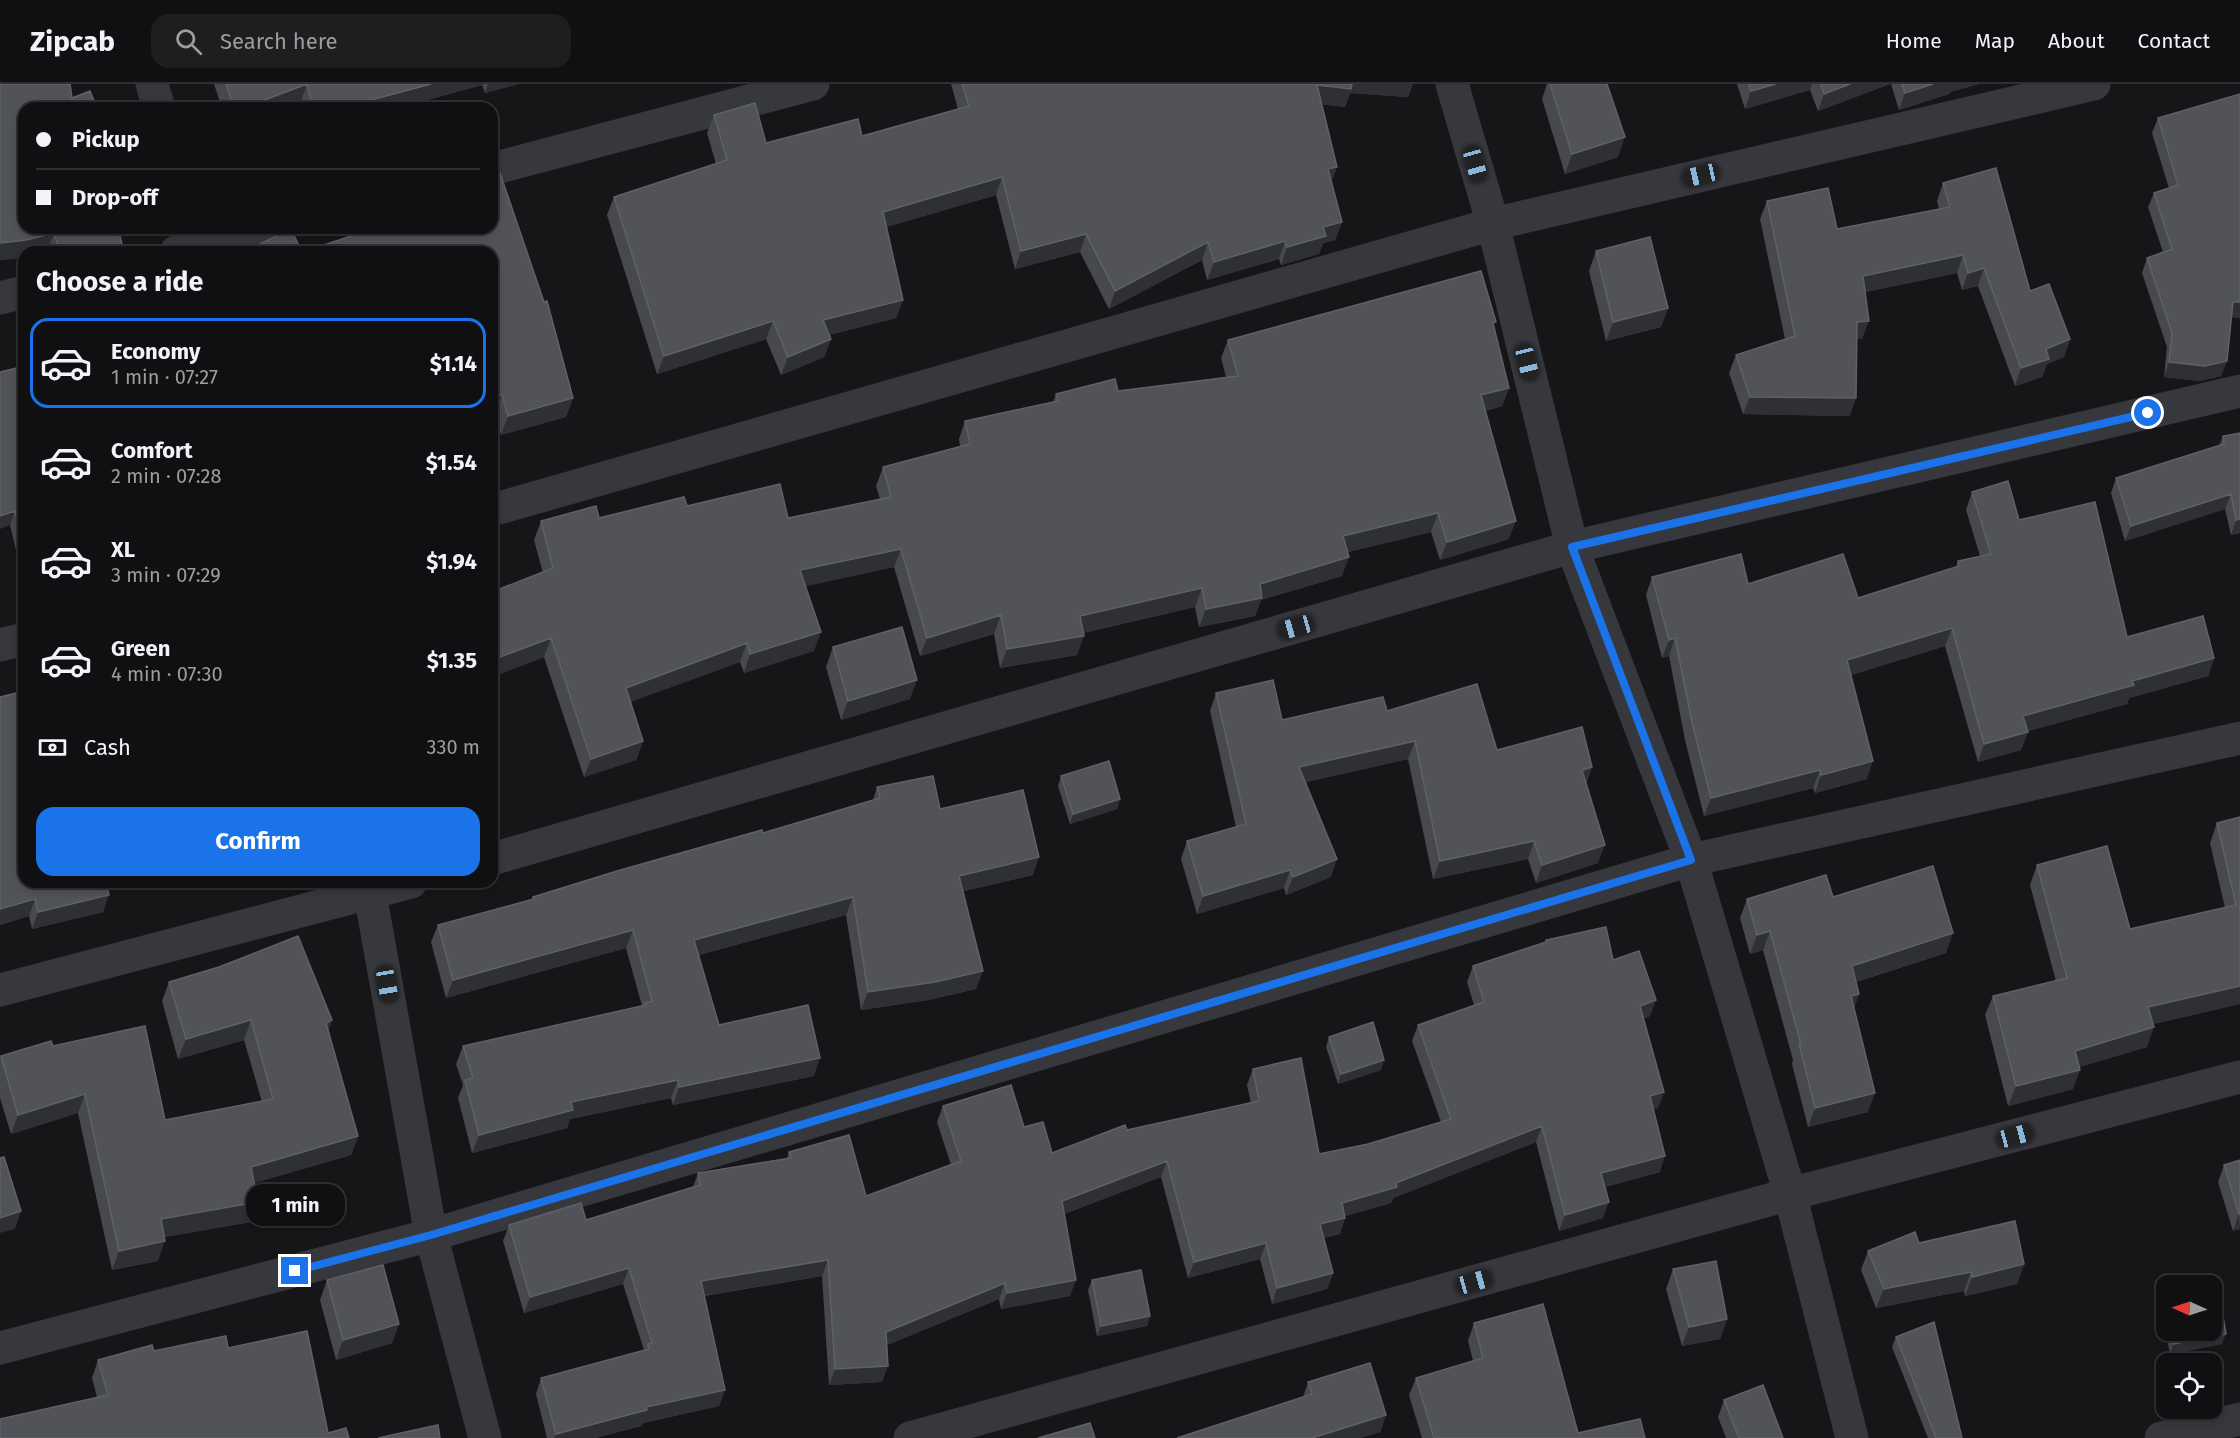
<!DOCTYPE html>
<meta charset="utf-8">
<style>
body{margin:0;font-family:"Fira Sans",sans-serif;background:#1e1e20;color:#f1f3f6;height:100vh;display:flex;flex-direction:column;font-size:22px;white-space:nowrap}
*{box-sizing:border-box;margin:0}
p{font-size:20px;color:#9c9d9f}
.icon{flex:none;width:33px;height:33px;fill:none;stroke:currentColor;stroke-width:2;stroke-linecap:round;stroke-linejoin:round}
.map{position:relative;flex:1;overflow:hidden}
.drawer{position:absolute;left:18px;top:162px;width:480px;height:642px;display:flex;flex-direction:column;background:#101012;border-radius:18px;box-shadow:0 3px 9px #0003,0 0 0 2px #303032}
.drawer>*{flex:none}
.hud{position:absolute;left:18px;top:18px;width:480px;height:132px;border-radius:18px;box-shadow:0 3px 9px #0003,0 0 0 2px #303032;display:grid;align-content:center;height:132px;padding:0 18px;background:#101012}
.needle{width:39px;rotate:273deg}
.buttons{position:absolute;left:2156px;top:1191px;display:grid;gap:12px}
.buttons a{display:grid;place-items:center;width:66px;height:66px;border-radius:12px;background:#101012;box-shadow:0 3px 9px #0003,0 0 0 2px #303032;font-size:30px}
.end{position:absolute;width:27px;height:27px;margin:-14px;border:8px solid #1a73e8;background:#fff;box-shadow:0 0 0 3px #fff}
.from{border-radius:50%}
.bubble{position:absolute;height:42px;border-radius:18px;background:#101012;box-shadow:0 3px 9px #0003,0 0 0 2px #303032;font-size:20px;font-weight:700;line-height:42px;text-align:center}
.car{position:absolute;width:18px;height:36px;margin:-18px -9px;border-radius:8px;box-shadow:0 0 4px 2px #0007;background:linear-gradient(#222 24%,#8ab4d8 0 40%,#222 0 76%,#8ab4d8 0 86%,#222 0)}
.hud b{display:flex;align-items:center;gap:21px;height:57px;font-size:22px}
.hud b+b{border-top:2px solid #303032}
.hud i{width:15px;height:15px;background:#f1f3f6}
ul{padding:0;list-style:none}
li{display:flex;align-items:center;gap:18px;height:90px;margin:0 12px 9px;padding:0 6px;border:3px solid transparent;border-radius:18px}
li div{flex:1}
li b{display:block;font-size:22px}
li em{font-style:normal;font-weight:700}
li.selected{border-color:#1a73e8}
li>.icon{width:54px;height:54px;stroke-width:1.5}
h2{padding:0 18px;font-size:27px;line-height:72px}
.pay{display:flex;align-items:center;gap:15px;height:66px;padding:0 18px;font-size:22px}
.pay p{margin-inline-start:auto}
.cta{display:flex;gap:12px;margin-top:auto;padding:12px 18px}
.cta a{flex:1;height:69px;border-radius:18px;background:#1a73e8;color:#fff;font-size:24px;font-weight:700;line-height:69px;text-align:center}
header{display:flex;align-items:center;gap:36px;box-sizing:border-box;height:84px;padding:0 30px;background:#101012;border-bottom:2px solid #303032}
header strong{font-size:28px}
nav{display:flex;gap:33px;margin-inline-start:auto;font-size:21px}
.search{width:420px;height:54px;background:#1e1e20;display:flex;align-items:center;gap:15px;box-sizing:border-box;padding:0 21px;border-radius:18px;color:#9c9d9f;font-size:22px}
.map>svg:first-child{display:block}
.lines{fill:none;stroke-linecap:round;stroke-linejoin:round}
.minor{stroke:#37383d;stroke-width:33}
.wall{fill:#47494d}
.shaded-wall{fill:#2f3033}
.building{fill:#525359;stroke:#5f6168;stroke-width:1.5}
.route{stroke:#1a73e8;stroke-width:8}
</style>
<header>
<strong>Zipcab</strong>
<div class="search"><svg class="icon" aria-label="search" viewBox="0 0 24 24"><circle cx="10" cy="10" r="6"/><path d="M15 15l6 6"/></svg>Search here</div>
<nav><a>Home</a><a>Map</a><a>About</a><a>Contact</a></nav>
</header>
<div class="map">
<svg width="2240" height="1354" viewBox="0 0 2240 1354">
<rect width="100%" height="100%" fill="#161618"/>
<g class="lines">
<!-- minor -->
<path class="minor" d="M152,0l7,24
M1452,0l41,140 79,323 119,313 99,334 62,244
M492,85l321,-85
M176,168l91,-24
M0,214l24,-6
M492,426l1001,-286 601,-140
M0,561l24,-6
M492,775l1080,-312 668,-156
M368,798l63,353 54,203
M0,906l411,-108
M0,1264l431,-113 1260,-375 549,-122
M910,1354l880,-244 450,-117
M2161,1354l79,-19"/>
</g>
<!-- wall -->
<path class="wall" d="M0,0l72,14 25,10h-73l94,120 6,24h-77v-1l-28,7 -19,2z
M214,0h304l-33,9 -3,-8 -84,23h-96l-1,-7 -19,7h-60z
M951,0h462l-5,13 -58,-4 -5,14 -24,-3 16,63 -6,15 11,40 -7,18 -12,3 -4,11 -38,11 -2,-6 -72,21 -5,-20 -93,49 -29,-57 -65,17 -19,-74 -110,32 17,73 -7,18 -67,17 2,4 -7,18 -43,18 -15,-36 -109,35 -50,-159 7,-18 102,-33 -9,-31 7,-18 52,28 96,-7 96,-27z
M1547,0h60l11,73 -53,17 -23,-75z
M1737,0h153l-72,27 -8,-21 -65,19z
M1891,0h88l-29,8 -1,2 -50,16z
M2240,10v224l-9,-1 -10,59 -21,5 -36,-4 3,-30 -25,-74 5,-15 16,-6 -15,-45 6,-14 15,-5 -17,-55 6,-15z
M500,89l44,129 3,-1 26,97 -7,19 -65,18 -6,-21 -3,1v-163h-189l72,-24h117v-52z
M1943,99l87,108 40,48 -6,18 -17,7 -5,13 -27,9 -37,-100 -16,4 -5,-17 -92,19 -3,47h-5l-7,77 -107,-2 -14,-41 7,-18 49,-16 -25,-120 7,-18 70,28 102,-20 -2,-8z
M1596,167l72,57 -7,19 -55,14 -17,-70z
M1494,243l15,61 -7,18 -17,5 24,128 -69,21 -9,-28 -83,20 -6,24 -81,24 -6,16 -56,11 -4,-20 -112,26 -6,22 -77,13 -6,-34 -74,22 -26,-89 -89,19 9,65 -70,22 -4,-11 -110,40 13,39 -7,19 -52,17 -40,-120 -52,20v-85l51,-19 -9,-33 7,-19 58,-3 88,-12 101,12 92,-19 -4,-13 7,-19 77,-21 -1,-7 6,-18 88,-19 3,-8 62,-3 108,-14 -5,-19 7,-18z
M24,274v226l-14,-59 6,-157 3,-9z
M2223,352l17,97 -9,2 -6,-26 -100,32 -14,-48 5,-15 103,-32z
M1972,408l47,28 108,117 87,21 -6,18 -79,22 -2,6 -99,27 -7,19 -43,12 -33,-116 -94,29 16,104 -52,14 -2,-5 -109,28 -19,-76 -16,-84 -7,2 -16,-63 6,-18 96,7 110,14 98,-31 2,-6 22,-5 -14,-46z
M833,563l77,52 -69,21 -15,-53z
M1216,609l66,27 105,-9 110,39 95,17 -6,17 12,79 -62,20 -8,-24 -95,20 -25,-120 -102,23 25,95 -45,18 -2,-7 -87,26 -16,-55 6,-18 49,-14 -26,-116z
M0,613l108,190 -5,25 -71,17 -3,-13 -29,9z
M1061,692l59,23 -3,10 -47,15 -12,-38z
M877,703l63,22 93,66 -70,16 13,98 -48,11 -67,10 -15,-95 -147,40 20,70 95,51 -141,29 -2,-7 -101,21 -3,9 -95,25 -14,-55 5,-13 -7,-21 7,-18 179,-40 -16,-58 -180,50 -15,-56 7,-17 94,-26 1,-2 230,-64 110,-33z
M2240,733v187l-87,20 -6,23 -68,20 -6,22 -65,17 -23,-91 8,-19 63,-15 -26,-96 7,-20 93,64 95,-21 -15,-65 7,-20z
M1833,813l113,56 -90,29 3,12 -5,14 14,104 -60,15 -16,-63 1,-4 -30,-110 -13,4 -10,-36 7,-19z
M1546,856l67,20 37,56 -7,3 21,73 -6,16 -4,1 6,63 -55,15 -2,31 -44,13 -23,-89 -143,56 -2,5 -46,13v2l-5,16 -16,4 9,35 -6,16 -55,15 -12,-45 -72,19 -27,-101 -97,37 6,82 -69,13 -2,-10 -112,46 -5,37 -53,3 -7,-109 -118,20 21,94 -6,16 -76,17 -2,3 -46,12h-48l-11,-44 5,-16 103,-28 -21,-66 -99,29 -21,-72 6,-16 77,-5 107,-33 5,-14 89,-15 2,-6 77,44 85,-31 -14,-43 6,-16 81,21 28,26 75,-23 124,-27 -4,-18 6,-16 66,85 49,-10 73,-22 -29,-81 6,-16 56,-20 -7,-23 6,-16 72,-24z
M169,898l163,38 -4,11 30,105 -7,19 -97,28 -3,39 -87,15 -6,24 -46,9 -34,-157 -67,21 -11,-36v-40l1,-2 52,-10 112,74 97,-18 -18,-62 -66,19 -16,-58z
M1329,953l52,33 -43,14 -12,-37z
M2240,1076v69l-7,2 -15,-49 6,-17z
M1919,1159l105,21 -7,20 -52,12 -1,-5 -88,17 -15,-38 7,-19z
M1673,1185l54,50 -7,20 -38,7 -16,-57z
M327,1196l72,44 -7,19 -56,17 -16,-60z
M1092,1196l58,36 -3,10 -50,10 -9,-46z
M2166,1220v26h45l11,14 -52,10 -8,-40z
M1474,1239l104,110 67,5h-223l-13,-43 7,-17 57,-17 -5,-20z
M1896,1253l66,101h-34l-36,-91z
M228,1264l100,85 -231,-36 -5,-19 6,-18 56,-9z
M1308,1298l78,33 -6,17 -20,6h-183l126,-41z
M1724,1316l59,38h-57l-8,-21z"/>
<!-- shaded-wall -->
<path class="shaded-wall" d="M307,0l-6,17 -19,7h-39z
M431,0h52l-1,1 -84,23h-38l11,-8z
M488,0h30l-33,9z
M1350,0h63l-5,13 -58,-4 -5,14 -35,-4 7,-18z
M1776,0h36l-2,6 -65,19 6,-18z
M1850,0h40l-72,27 6,-17z
M1933,0h46l-29,8 -1,2 -50,16 6,-17z
M1625,53l-7,20 -53,17 7,-20z
M1337,83l-7,18 -2,-16z
M1002,93l-6,18 -120,35 7,-18z
M1342,138l-7,18 -12,3 -4,11 -38,11 6,-18 36,-20z
M54,149l-7,18 -4,1h-19v5l-24,3v-17z
M1086,150l-6,18 -65,17 6,-18z
M1285,157l-6,18 -72,21 7,-18z
M1208,158l-6,18 -93,49 6,-18z
M1963,171l-6,18 -100,21 6,-18z
M1984,184l-6,18 -16,4 6,-17z
M903,216l-7,18 -79,20 6,-18z
M2233,218h7v16l-12,-2z
M1668,224l-7,19 -55,14 7,-19z
M773,237l-7,18 -109,35 7,-18z
M1869,237l-7,18 -11,1 6,-18z
M831,255l-7,18 -43,18 7,-18z
M2070,255l-6,18 -17,7 -5,13 -27,9 6,-18 25,-19z
M2227,277l-6,15 -21,5 -36,-4 5,-15z
M1509,304l-7,18 -28,7 7,-18z
M502,311l-7,19 -3,1v-17z
M1750,313l106,1 -6,18 -107,-2z
M573,314l-7,19 -65,18 7,-19z
M2231,410l-6,15 -100,32 6,-15z
M15,427l-5,14 -10,4v-13z
M1438,429l-7,19 -95,23 7,-19z
M2240,435v14l-9,2 5,-15z
M1516,437l-7,18 -69,21 7,-18z
M901,465l-7,18 -101,22 7,-19z
M1349,473l-7,19 -81,24 -6,16 -56,11 7,-18 54,-25z
M1202,504l-7,19 -122,28 7,-19z
M1001,531l-7,19 -74,22 7,-18z
M1952,544l-7,18 -104,32 6,-18z
M821,548l-7,19 -70,22 6,-19z
M1084,552l-7,19 -77,13 7,-19z
M551,554l-7,19 -52,20v-17z
M1675,554l-6,18 -7,2 7,-18z
M747,559l-7,19 -121,44 7,-18z
M2214,574l-6,18 -79,22 -2,6 -110,30 6,-18 109,-35z
M917,596l-7,19 -69,21 7,-19z
M2028,648l-7,18 -43,12 6,-18z
M643,657l-7,19 -52,17 7,-18z
M1415,657l-7,18 -115,26 6,-18z
M1873,677l-6,18 -52,14 6,-18z
M1592,683l-7,18 -3,-15z
M1820,686l-7,18 -109,28 7,-18z
M1120,715l-3,10 -47,15 3,-10z
M1534,757l-6,18 -95,20 7,-18z
M1605,761l-7,18 -62,20 6,-18z
M1039,773l-6,18 -80,19 6,-18z
M1337,775l-6,18 -45,18 7,-18z
M1290,786l-6,18 -87,26 6,-18z
M100,798h34l-37,7z
M109,811l-6,17 -71,17 6,-17z
M853,813l-7,18 -158,43 6,-18z
M35,815l-6,17 -29,9v-16z
M633,846l-7,18 -180,50 7,-18z
M1770,847l-7,19 -13,4 7,-19z
M1953,849l-7,20 -101,32 7,-19z
M983,887l-7,18 -48,11 -67,10 7,-18z
M2240,902v18l-99,23 7,-20z
M1859,910l-7,19 -1,-17z
M1656,916l-6,16 -16,6 6,-16z
M251,936l-7,20 -66,19 8,-20z
M332,936l-7,20 1,-17z
M2154,943l-7,20 -79,23 7,-19z
M820,974l-6,18 -141,29 6,-18z
M1384,976l-3,10 -43,14 3,-10z
M2080,986l-7,19 -65,17 8,-20z
M678,996l-7,18 -101,21 -3,9 -95,25 7,-18 92,-33z
M1664,1008l-6,16 -14,4 6,-16z
M1875,1009l-7,19 -60,15 7,-19z
M85,1010l-7,19 -67,21 7,-19z
M1542,1042l-6,16 -143,56 -2,5 -55,16 6,-16 54,-20z
M358,1052l-7,19 -107,31 7,-19z
M1665,1072l-5,16 -64,17 5,-16z
M1167,1077l-6,16 -105,40 6,-16z
M258,1118l-7,20 -97,17 7,-20z
M1609,1118l-6,16 -44,13 6,-16z
M21,1127l-6,18 -15,4v-15z
M2239,1130l1,15 -7,2z
M1345,1134l-5,16 -26,6 6,-16z
M165,1157l-7,20 -46,9 7,-19z
M1266,1159l-6,16 -72,19 6,-16z
M828,1176l-6,16 -127,21 6,-16z
M2024,1180l-7,20 -52,12 7,-19z
M629,1184l-6,16 -99,29 6,-16z
M1971,1188l-7,19 -88,17 8,-19z
M1333,1189l-6,16 -55,15 5,-16z
M1076,1196l-6,16 -69,13 6,-16z
M1005,1199l-6,16 -119,49 6,-16z
M1150,1232l-3,10 -50,10 4,-10z
M1727,1235l-7,20 -38,7 7,-19z
M399,1240l-7,19 -56,17 7,-20z
M2226,1250l-4,10 -52,10 3,-10z
M888,1282l-6,16 -53,3 6,-16z
M725,1306l-6,16 -76,17 -2,3 -46,12h-41l2,-4 90,-27z
M1386,1331l-6,17 -20,6h-48z"/>
<!-- building -->
<path class="building" d="M0,0h70l2,14 18,-7 7,17h-73v120h94l6,24h-64l-6,-19 -28,7 -26,3z
M226,0h205l-60,16 1,5 -12,3h-47l-6,-24 -64,24h-9z
M962,0h390l-1,5 -34,-4 20,82 -9,2 14,53 -19,5 3,9 -39,11 -2,-6 -71,21 -6,-20 -93,49 -29,-57 -65,17 -19,-74 -119,35 20,88 -80,20 8,19 -43,18 -15,-36 -109,35 -50,-159 113,-37 -13,-45 41,-12 11,40 92,-24 4,17 107,-30z
M1550,0h57l18,53 -53,17z
M1749,0h27l-25,7z
M1821,0h29l-26,10z
M1902,0h31l-28,9z
M2240,10v208h-7l-6,59 -22,5 -36,-4 3,-29 -25,-75 25,-9 -18,-56 24,-8 -20,-67z
M1996,84l34,123 19,-7 21,55 -24,10 3,10 -28,9 -37,-100 -16,5 -5,-18 -100,21 6,45 -12,1 -1,76 -106,-1 -14,-42 59,-19 -28,-135 61,-13 9,41 113,-22 -7,-24z
M500,89l44,129 3,-1 26,97 -65,18 -6,-21 -10,3v-146h-189l72,-24h117v-52z
M291,145l11,23h-59z
M1650,153l18,71 -55,14 -17,-71z
M1481,187l15,51 -3,1 16,65 -28,7 35,126 -69,21 -9,-29 -95,23 6,21 -89,27 2,14 -56,11 -4,-21 -122,28 4,20 -77,13 -6,-34 -74,23 -26,-89 -101,21 21,62 -71,22 -3,-11 -121,45 17,53 -52,18 -40,-121 -59,22v-68l61,-24 -12,-47 55,-15 3,12 85,-21 3,9 93,-22 8,34 103,-21 -8,-30 87,-23 -5,-23 93,-20 -2,-7 59,-15 3,12 120,-15 -10,-36z
M24,274v191l-9,-38 -15,5v-144l21,-5 -2,-8z
M2240,349v86l-4,1 -5,-26 -100,32 -15,-48 108,-34 -1,-8z
M2008,397l11,39 76,-18 32,135 76,-21 11,42 -82,23 2,4 -111,31 5,16 -44,12 -32,-116 -105,32 26,101 -52,14 -1,-5 -109,28 -19,-76 -17,-84 -6,2 -17,-63 89,-23 7,30 95,-30 15,44 101,-32 -1,-5 33,-7 -19,-62z
M902,543l15,53 -69,21 -15,-54z
M1273,596l9,40 101,-23 4,14 90,-27 20,66 85,-23 10,40 -10,3 23,75 -63,20 -8,-24 -94,20 -25,-120 -116,26 38,92 -44,18 -3,-7 -87,26 -16,-55 59,-17 -30,-131z
M24,607v191h82l3,13 -71,17 -3,-13 -35,10v-212z
M1109,677l11,38 -47,15 -12,-38z
M933,692l7,33 83,-19 16,67 -80,19 24,95 -48,11 -67,10 -15,-95 -159,43 25,85 89,-20 12,53 -141,29 -1,-7 -107,22 2,8 -94,25 -14,-55 8,-2 -10,-32 183,-41 -1,-2 7,-2 -19,-71 -180,50 -15,-55 96,-26 -1,-2 84,-26 145,-41 1,3 117,-35 -3,-11z
M2240,733v169l-92,21 6,20 -79,24 5,19 -64,16 -23,-90 74,-18 -30,-113 70,-19 23,83 106,-24 -19,-82z
M1933,782l20,67 -101,33 7,28 -8,2 24,97 -60,15 -16,-64h2l-31,-113 -13,4 -10,-36 79,-24 7,22z
M1606,843l7,33 26,-9 17,49 -16,6 24,86 -14,4 15,60 -64,17 8,29 -44,13 -23,-89 -146,57 1,4 -55,16 3,15 -25,6 13,49 -56,15 -11,-45 -72,19 -27,-101 -105,40 14,79 -69,13 -2,-10 -119,49 2,34 -53,3 -7,-109 -127,21 24,109 -79,17 1,3 -91,24 -15,-56 108,-29 -1,-5 4,-1 -23,-75 -99,29 -21,-72 72,-22 5,17 114,-35 -2,-12 93,-15 -2,-6 60,-17 17,61 95,-35 -18,-55 68,-21 13,42 19,-5 9,31 73,-28 2,5 132,-29 -6,-32 48,-11 18,96 49,-10 83,-25 -33,-94 66,-23 -11,-36 73,-24v-2z
M298,852l34,84 -6,3 32,113 -107,31 7,35 -97,17 4,22 -46,10 -34,-157 -67,21 -17,-59 50,-15 2,5 92,-20 20,94 108,-21 -22,-79 -65,19 -17,-57 50,-15z
M1373,938l11,38 -43,14 -12,-37z
M4,1073l17,54 -21,7v-60z
M2240,1076v54h-1l-15,-49z
M2015,1137l9,43 -52,13 -1,-5 -87,17 -16,-38 47,-19 4,11z
M1716,1177l11,58 -38,8 -16,-58z
M383,1181l16,59 -56,16 -16,-60z
M1141,1186l9,46 -49,10 -9,-46z
M2219,1210l7,40 -53,10 -2,-14h40v-35z
M1543,1220l35,129 62,-14 5,19h-211l-18,-60 67,-20 -9,-35z
M1934,1238l28,116h-26l-40,-101z
M307,1247l21,102 18,-5 3,10h-349v-19l108,-24 -10,-35 54,-15 2,6 72,-15 2,12z
M1370,1279l16,52 -74,23h-135l135,-44 -4,-12z
M1763,1301l20,53h-44l-15,-38z
M1090,1339l5,15h-57z
M438,1341l2,13h-62z"/>
<g class="lines">
<!-- route -->
<path class="route" d="M295,1187l136,-36 1260,-375 -119,-313 576,-134"/>
</g>
</svg>
<div class="buttons">
<a><svg class="needle" viewBox="-14 -14 28 28"><path d="M0-13l5 13h-10z" fill="#e53935"/><path d="M0 13l5-13h-10z" fill="#9c9d9f"/></svg></a>
<a><svg class="icon" aria-label="locate" viewBox="0 0 24 24"><circle cx="12" cy="12" r="6"/><path d="M12 2v4M12 18v4M2 12h4M18 12h4"/></svg></a>
</div>
<i class="end from" style="left:2148px;top:329px"></i>
<i class="end" style="left:295px;top:1187px"></i>
<div class="bubble" style="left:246px;top:1100px;width:99px">1 min</div>
<i class="car" style="left:1475px;top:80px;rotate:164deg"></i>
<i class="car" style="left:1701px;top:91px;rotate:257deg"></i>
<i class="car" style="left:1527px;top:278px;rotate:166deg"></i>
<i class="car" style="left:1296px;top:543px;rotate:254deg"></i>
<i class="car" style="left:387px;top:900px;rotate:170deg"></i>
<i class="car" style="left:2015px;top:1052px;rotate:75deg"></i>
<i class="car" style="left:1474px;top:1198px;rotate:74deg"></i>
<div class="hud">
<b><i class="from"></i>Pickup</b>
<b><i></i>Drop-off</b>
</div>
<section class="drawer">
<h2>Choose a ride</h2>
<ul>
<li class="selected"><svg class="icon" aria-label="car" viewBox="0 0 24 24"><path d="M5 17H2v-5l4-1 3-4h7l3 4 3 1v5h-3M9 17h6M6 11h13"/><circle cx="7" cy="17" r="2"/><circle cx="17" cy="17" r="2"/></svg><div><b>Economy</b><p>1 min · 07:27</p></div><em>$1.14</em></li>
<li><svg class="icon" aria-label="car" viewBox="0 0 24 24"><path d="M5 17H2v-5l4-1 3-4h7l3 4 3 1v5h-3M9 17h6M6 11h13"/><circle cx="7" cy="17" r="2"/><circle cx="17" cy="17" r="2"/></svg><div><b>Comfort</b><p>2 min · 07:28</p></div><em>$1.54</em></li>
<li><svg class="icon" aria-label="car" viewBox="0 0 24 24"><path d="M5 17H2v-5l4-1 3-4h7l3 4 3 1v5h-3M9 17h6M6 11h13"/><circle cx="7" cy="17" r="2"/><circle cx="17" cy="17" r="2"/></svg><div><b>XL</b><p>3 min · 07:29</p></div><em>$1.94</em></li>
<li><svg class="icon" aria-label="car" viewBox="0 0 24 24"><path d="M5 17H2v-5l4-1 3-4h7l3 4 3 1v5h-3M9 17h6M6 11h13"/><circle cx="7" cy="17" r="2"/><circle cx="17" cy="17" r="2"/></svg><div><b>Green</b><p>4 min · 07:30</p></div><em>$1.35</em></li>
</ul>
<div class="pay"><svg class="icon" aria-label="cash" viewBox="0 0 24 24"><path d="M3 7h18v10H3z"/><circle cx="12" cy="12" r="2"/></svg>Cash<p>330 m</p></div>
<div class="cta"><a>Confirm</a></div>
</section>
</div>
